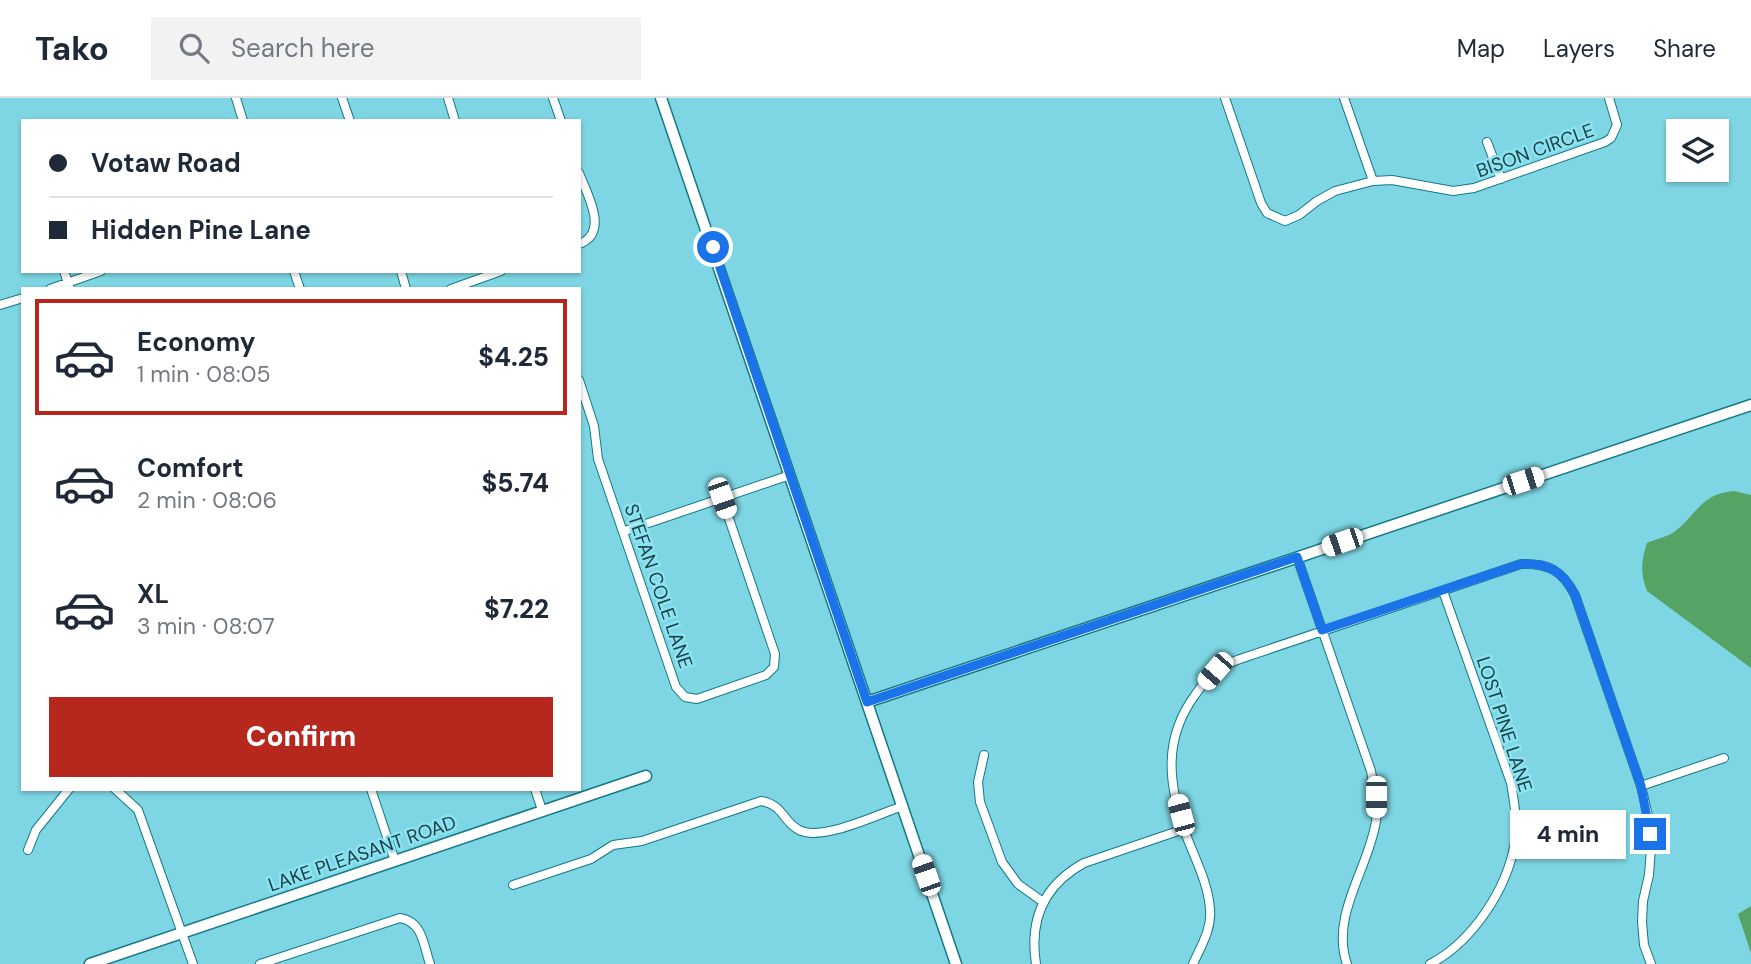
<!DOCTYPE html>
<meta charset="utf-8">
<style>
body{margin:0;font-family:"DM Sans",sans-serif;background:#f2f2f3;color:#1f2937;height:100vh;display:flex;flex-direction:column;font-size:26px;white-space:nowrap}
*{box-sizing:border-box;margin:0}
p{font-size:23px;color:#747a83}
.icon{flex:none;width:38px;height:38px;fill:none;stroke:currentColor;stroke-width:2;stroke-linecap:round;stroke-linejoin:round}
.map{position:relative;flex:1;overflow:hidden}
.drawer{position:absolute;left:21px;top:189px;width:560px;height:504px;display:flex;flex-direction:column;background:#fff;border-radius:0px;box-shadow:0 2px 5px #0004}
.drawer>*{flex:none}
.top-card{position:absolute;left:21px;top:21px;width:560px;height:154px;border-radius:0px;box-shadow:0 2px 5px #0004;display:grid;align-content:center;height:154px;padding:0 28px;background:#fff}
.fabs{position:absolute;left:1666px;top:21px;display:grid;gap:14px}
.fabs a{display:grid;place-items:center;width:63px;height:63px;border-radius:0px;background:#fff;box-shadow:0 2px 5px #0004;font-size:35px}
.end{position:absolute;width:32px;height:32px;margin:-16px;border:9px solid #1a73e8;background:#fff;box-shadow:0 0 0 4px #fff}
.from{border-radius:50%}
.bubble{position:absolute;height:49px;border-radius:0px;background:#fff;box-shadow:0 2px 5px #0004;font-size:23px;font-weight:800;line-height:49px;text-align:center}
.car{position:absolute;width:21px;height:42px;margin:-21px -10px;border-radius:9px;box-shadow:0 0 5px 2px #0007;background:linear-gradient(#fff 24%,#345 0 40%,#fff 0 76%,#345 0 86%,#fff 0)}
.top-card b{display:flex;align-items:center;gap:24px;height:66px;font-size:26px}
.top-card b+b{border-top:2px solid #e0e1e3}
.top-card i{width:18px;height:18px;background:#1f2937}
ul{padding:12px 0 0;list-style:none}
li{display:flex;align-items:center;gap:21px;height:116px;margin:0 14px 10px;padding:0 14px;border:4px solid transparent;border-radius:0px}
li div{flex:1}
li b{display:block;font-size:26px}
li em{font-style:normal;font-weight:800}
li.active{border-color:#b6281e}
li>.icon{width:63px;height:63px;stroke-width:1.5}
.primary-button{display:flex;gap:14px;margin-top:auto;padding:14px 28px}
.primary-button a{flex:1;height:80px;border-radius:0px;background:#b6281e;color:#fff;font-size:28px;font-weight:800;line-height:80px;text-align:center}
header{display:flex;align-items:center;gap:42px;box-sizing:border-box;height:98px;padding:0 35px;background:#fff;border-bottom:2px solid #e0e1e3}
header strong{font-size:33px}
nav{display:flex;gap:38px;margin-inline-start:auto;font-size:24px}
.search{width:490px;height:63px;background:#f2f2f3;display:flex;align-items:center;gap:18px;box-sizing:border-box;padding:0 24px;border-radius:0px;color:#747a83;font-size:26px}
.map>svg:first-child{display:block}
.water{fill:#55a466}
.lines{fill:none;stroke-linecap:round;stroke-linejoin:round}
.minor-casing{stroke:#137986;stroke-width:10}
.tertiary-casing{stroke:#137986;stroke-width:13}
.minor{stroke:#fff;stroke-width:8}
.tertiary{stroke:#fff;stroke-width:10}
.route{stroke:#1a73e8;stroke-width:9}
.labels{text-anchor:middle;stroke-width:5;stroke-linejoin:round;paint-order:stroke}
.street-label{font-size:19px;fill:#1b4046;stroke:#8be3f1}
</style>
<header>
<strong>Tako</strong>
<div class="search"><svg class="icon" aria-label="search" viewBox="0 0 24 24"><circle cx="10" cy="10" r="6"/><path d="M15 15l6 6"/></svg>Search here</div>
<nav><a>Map</a><a>Layers</a><a>Share</a></nav>
</header>
<div class="map">
<svg width="1751" height="866" viewBox="0 0 1751 866">
<rect width="100%" height="100%" fill="#7ed6e4"/>
<!-- water -->
<path class="water" d="M1734,393l17,4v173l-104,-77c-7,-18 -6,-30 0,-48 9,-4 20,-6 27,-11 23,-17 26,-38 60,-41z
M1751,808v47l-13,-39z"/>
<g class="lines">
<defs>
<path id="minor" d="M236,0l7,23
M342,0l8,23
M448,0l7,23
M553,0l8,23
M1225,0l36,105 6,10 18,8 14,-6 18,-14 18,-10 38,-10 19,-1 61,11 21,-3 131,-46 6,-4 6,-13 -8,-27
M1344,0l29,83
M1487,44l14,37
M579,75c8,21 31,60 0,71
M64,173l6,18
M294,173l6,18
M401,173l5,18
M50,191l51,-18
M451,191l50,-18
M0,207l23,-7
M579,282l15,46 4,33 78,228 9,10 12,2 69,-24 8,-8 1,-13 -53,-156
M625,433l165,-56
M1297,459l74,214c3,17 7,33 5,50 -7,47 -46,94 -29,143
M984,657l-6,27 2,20 22,60 16,22 25,18
M1641,688l83,-28
M115,691l23,21 55,154
M371,691l24,72
M535,691l7,21
M28,752l8,-20 33,-41
M513,787l78,-26 22,-14 29,-4 119,-40c23,4 21,20 38,29 23,12 79,-16 104,-24
M260,866l140,-46c23,4 23,26 30,46
M1036,866c-7,-45 8,-79 48,-101l100,-34
M1193,866c8,-18 19,-35 17,-55 -2,-27 -16,-52 -25,-77 -17,-49 -22,-93 10,-137 6,-8 13,-19 21,-25 7,-5 16,-8 24,-11l281,-95c27,-1 41,6 54,31l66,191 8,34 2,28 -2,27 -6,26 -1,21 2,23 7,19
M1430,866c42,-22 77,-74 85,-122 3,-20 -1,-40 -4,-59l-68,-192"/>
<path id="tertiary" d="M661,0l295,866
M867,604l884,-297
M90,866l556,-188"/>
</defs>
<!-- minor casing -->
<use href="#minor" class="minor-casing"/>
<!-- tertiary casing -->
<use href="#tertiary" class="tertiary-casing"/>
<!-- minor -->
<use href="#minor" class="minor"/>
<!-- tertiary -->
<use href="#tertiary" class="tertiary"/>
</g>
<g class="lines">
<!-- route -->
<path class="route" d="M713,149l154,455 430,-145 25,73 199,-66c27,-1 41,6 54,31l66,191 9,48"/>
</g>
<g class="labels">
<!-- street labels -->
<g class="street-label">
<text transform="translate(1535 52) rotate(-20)" y="7">BISON CIRCLE</text>
<text transform="translate(659 488) rotate(71)" y="7">STEFAN COLE LANE</text>
<text transform="translate(1505 626) rotate(72)" y="7">LOST PINE LANE</text>
<text transform="translate(362 755) rotate(-19)" y="7">LAKE PLEASANT ROAD</text>
</g>
</g>
</svg>
<div class="fabs">
<a><svg class="icon" aria-label="layers" viewBox="0 0 24 24"><path d="M12 4l9 5-9 5-9-5zM3 14l9 5 9-5"/></svg></a>
</div>
<i class="end from" style="left:713px;top:149px"></i>
<i class="end" style="left:1650px;top:736px"></i>
<div class="bubble" style="left:1510px;top:712px;width:116px">4 min</div>
<i class="car" style="left:1523px;top:383px;rotate:72deg"></i>
<i class="car" style="left:722px;top:400px;rotate:161deg"></i>
<i class="car" style="left:1342px;top:444px;rotate:251deg"></i>
<i class="car" style="left:1215px;top:573px;rotate:221deg"></i>
<i class="car" style="left:1376px;top:699px;rotate:180deg"></i>
<i class="car" style="left:1181px;top:717px;rotate:345deg"></i>
<i class="car" style="left:926px;top:777px;rotate:341deg"></i>
<div class="top-card">
<b><i class="from"></i>Votaw Road</b>
<b><i></i>Hidden Pine Lane</b>
</div>
<section class="drawer">
<ul>
<li class="active"><svg class="icon" aria-label="car" viewBox="0 0 24 24"><path d="M5 17H2v-5l4-1 3-4h7l3 4 3 1v5h-3M9 17h6M6 11h13"/><circle cx="7" cy="17" r="2"/><circle cx="17" cy="17" r="2"/></svg><div><b>Economy</b><p>1 min · 08:05</p></div><em>$4.25</em></li>
<li><svg class="icon" aria-label="car" viewBox="0 0 24 24"><path d="M5 17H2v-5l4-1 3-4h7l3 4 3 1v5h-3M9 17h6M6 11h13"/><circle cx="7" cy="17" r="2"/><circle cx="17" cy="17" r="2"/></svg><div><b>Comfort</b><p>2 min · 08:06</p></div><em>$5.74</em></li>
<li><svg class="icon" aria-label="car" viewBox="0 0 24 24"><path d="M5 17H2v-5l4-1 3-4h7l3 4 3 1v5h-3M9 17h6M6 11h13"/><circle cx="7" cy="17" r="2"/><circle cx="17" cy="17" r="2"/></svg><div><b>XL</b><p>3 min · 08:07</p></div><em>$7.22</em></li>
</ul>
<div class="primary-button"><a>Confirm</a></div>
</section>
</div>
